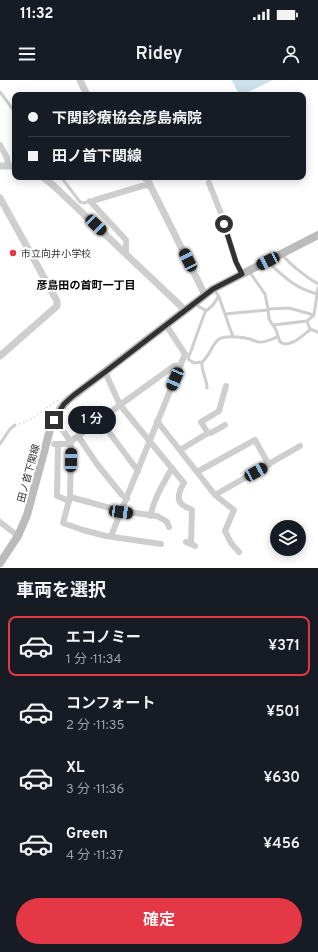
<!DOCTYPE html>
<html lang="ja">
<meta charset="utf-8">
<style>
body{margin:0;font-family:Overpass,"Noto Sans JP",sans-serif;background:#242831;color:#f1f3f6;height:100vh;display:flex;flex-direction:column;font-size:15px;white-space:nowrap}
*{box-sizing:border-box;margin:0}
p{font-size:13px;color:#9ea1a6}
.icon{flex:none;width:22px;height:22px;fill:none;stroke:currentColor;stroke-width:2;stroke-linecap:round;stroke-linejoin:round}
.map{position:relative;height:488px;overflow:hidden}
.panel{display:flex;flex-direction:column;background:#171b24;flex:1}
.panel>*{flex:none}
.banner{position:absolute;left:12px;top:12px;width:294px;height:88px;border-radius:8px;box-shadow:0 2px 10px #0003;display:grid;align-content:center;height:88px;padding:0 16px;background:#171b24}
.fabs{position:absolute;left:270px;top:440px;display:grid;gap:8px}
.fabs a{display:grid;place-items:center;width:36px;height:36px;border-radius:50%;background:#171b24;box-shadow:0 2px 10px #0003;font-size:20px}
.end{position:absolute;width:18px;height:18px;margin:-9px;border:5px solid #313131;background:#fff;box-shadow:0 0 0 2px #fff}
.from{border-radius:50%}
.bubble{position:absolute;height:28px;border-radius:14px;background:#171b24;box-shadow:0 2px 10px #0003;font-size:13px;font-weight:600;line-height:28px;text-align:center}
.car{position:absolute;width:12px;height:24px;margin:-12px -6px;border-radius:5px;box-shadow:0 0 3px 1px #0007;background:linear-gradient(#222 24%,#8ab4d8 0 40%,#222 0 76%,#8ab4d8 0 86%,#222 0)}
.banner b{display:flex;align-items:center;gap:14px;height:38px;font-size:15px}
.banner b+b{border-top:1px solid #363941}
.banner i{width:10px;height:10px;background:#f1f3f6}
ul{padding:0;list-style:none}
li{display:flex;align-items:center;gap:12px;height:60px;margin:0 8px 6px;padding:0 8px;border:2px solid transparent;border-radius:8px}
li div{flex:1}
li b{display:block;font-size:15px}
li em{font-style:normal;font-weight:600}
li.active{border-color:#e43847}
li>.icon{width:36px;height:36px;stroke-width:1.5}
h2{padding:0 16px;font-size:18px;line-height:48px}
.action{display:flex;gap:8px;margin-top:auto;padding:8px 16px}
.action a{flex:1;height:46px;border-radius:24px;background:#e43847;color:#fff;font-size:16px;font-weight:600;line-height:46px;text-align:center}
.status{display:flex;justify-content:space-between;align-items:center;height:28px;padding:0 20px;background:#171b24;direction:ltr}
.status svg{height:11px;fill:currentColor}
header{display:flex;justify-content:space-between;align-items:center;height:52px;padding:0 16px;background:#171b24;font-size:18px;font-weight:600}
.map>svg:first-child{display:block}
.water{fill:#cde1ed}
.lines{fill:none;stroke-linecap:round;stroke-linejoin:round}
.path{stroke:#cecece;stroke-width:1;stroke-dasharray:2 2;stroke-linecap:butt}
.service{stroke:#cecece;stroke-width:3}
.minor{stroke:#cecece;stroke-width:6}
.tertiary{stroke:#cecece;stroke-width:7}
.secondary{stroke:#bbb;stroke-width:8}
.route{stroke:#313131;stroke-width:5}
.poi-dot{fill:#e43847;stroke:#fff;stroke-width:1.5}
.labels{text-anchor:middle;stroke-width:4;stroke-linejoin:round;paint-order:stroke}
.poi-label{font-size:10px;fill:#313131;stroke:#fff;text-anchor:start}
.street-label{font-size:10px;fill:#313131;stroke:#fff}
.neighbourhood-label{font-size:11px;font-weight:bold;fill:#000;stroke:#fff}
</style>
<div class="status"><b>11:32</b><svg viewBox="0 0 49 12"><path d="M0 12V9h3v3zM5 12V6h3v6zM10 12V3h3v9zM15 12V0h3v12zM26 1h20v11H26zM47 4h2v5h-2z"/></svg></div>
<header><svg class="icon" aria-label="menu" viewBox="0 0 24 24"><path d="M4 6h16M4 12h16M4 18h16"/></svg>Ridey<svg class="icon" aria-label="person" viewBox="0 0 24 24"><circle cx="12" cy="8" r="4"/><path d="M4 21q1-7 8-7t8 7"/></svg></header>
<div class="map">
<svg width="318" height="488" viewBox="0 0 318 488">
<rect width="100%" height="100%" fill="#fff"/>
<!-- water -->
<path class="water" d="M232,0h41l-31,15h-3z"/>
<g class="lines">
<!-- path -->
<path class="path" d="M19,344c16,-4 26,-17 40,-24"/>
<!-- service -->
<path class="service" d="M0,12l15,20
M61,97l19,25 4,1 6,-2
M284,177c10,11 21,19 34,27
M270,184c17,15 25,24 47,30
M251,194l14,20 3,15 1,10 7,11 4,12c10,7 23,-7 31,-13
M318,208l-4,27 -7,6 3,8 8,3
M216,212l3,5 14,40
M198,226l7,4v2l-17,47 6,4 8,-1c-1,9 5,17 5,26
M268,229l21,-1 25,7
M205,232l8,-7 5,-8
M225,234l43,-4
M273,245l34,-4
M202,282c8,-6 9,-17 17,-23 6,-4 24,-2 31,0 3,1 6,3 9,3 5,1 13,-3 18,-5h1
M0,364l10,-15 5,-4"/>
<!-- minor -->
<path class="minor" d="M0,65l7,13 1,8
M209,103l11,28 16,51 6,12
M95,120l47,-14 8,-1
M90,121l36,39v14
M105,292l15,33 64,78c-4,6 -9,17 -1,22 2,2 6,3 9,5l-1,34
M54,338l14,20 3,6 -1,53 -7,26 20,7 23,6 55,8
M100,340l38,51
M157,341l58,74 19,15 -9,21 6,12 8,9
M208,353h3l14,-8
M78,356l19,28 25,31 5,4
M54,364h12l4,-2 50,-37 54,-39 7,-1
M58,364l-1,52 12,5
M180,370l28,-17 -7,-11 18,-11 7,-25
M197,392l58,-32 14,25
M215,415l85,-49
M70,417l51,14 36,5 7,4 3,2 2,5
M151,436c1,-15 14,-35 21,-48
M0,442l18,14
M111,456l74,-182 -19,-29
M186,462l9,4"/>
<!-- tertiary -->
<path class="tertiary" d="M80,0l7,15
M0,86h15
M43,97l12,10 130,123
M143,97l5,3 2,5 55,110
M0,118l57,103v5l-57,50"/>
<!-- secondary -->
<path class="secondary" d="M0,483l18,-27 9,-21 24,-89 3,-6 6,-11 8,-9 145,-111 105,-54"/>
</g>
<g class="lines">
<!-- route -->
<path class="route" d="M54,340l10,-16 10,-9 31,-23 108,-83 29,-15 -6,-12 -12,-38"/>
</g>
<!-- markers -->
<circle class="poi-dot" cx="13" cy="173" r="4"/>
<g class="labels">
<!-- poi labels -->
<g class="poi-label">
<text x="21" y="177">市立向井小学校</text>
</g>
<!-- street labels -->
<g class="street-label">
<text transform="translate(28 393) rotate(-75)" y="4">田ノ首下関線</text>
</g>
<!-- neighbourhood labels -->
<g class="neighbourhood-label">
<text x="86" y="209">彦島田の首町一丁目</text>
</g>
</g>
</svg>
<div class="fabs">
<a><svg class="icon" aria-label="layers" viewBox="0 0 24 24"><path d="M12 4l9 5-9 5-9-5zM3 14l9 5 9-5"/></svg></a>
</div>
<i class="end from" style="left:224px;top:144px"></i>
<i class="end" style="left:54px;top:340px"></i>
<div class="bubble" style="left:68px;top:326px;width:48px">1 分</div>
<i class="car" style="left:96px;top:145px;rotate:134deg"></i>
<i class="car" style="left:188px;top:180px;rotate:334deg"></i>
<i class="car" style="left:268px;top:181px;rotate:243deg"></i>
<i class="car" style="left:175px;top:299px;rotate:203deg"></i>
<i class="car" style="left:71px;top:380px;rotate:1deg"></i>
<i class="car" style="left:256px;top:392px;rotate:61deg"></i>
<i class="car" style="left:121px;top:432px;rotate:98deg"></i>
<div class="banner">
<b><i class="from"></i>下関診療協会彦島病院</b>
<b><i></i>田ノ首下関線</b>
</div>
</div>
<section class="panel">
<h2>車両を選択</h2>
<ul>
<li class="active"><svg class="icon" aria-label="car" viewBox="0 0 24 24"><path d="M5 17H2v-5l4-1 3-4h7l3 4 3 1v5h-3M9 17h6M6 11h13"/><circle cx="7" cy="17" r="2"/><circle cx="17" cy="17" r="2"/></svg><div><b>エコノミー</b><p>1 分 · 11:34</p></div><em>¥371</em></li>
<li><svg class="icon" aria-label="car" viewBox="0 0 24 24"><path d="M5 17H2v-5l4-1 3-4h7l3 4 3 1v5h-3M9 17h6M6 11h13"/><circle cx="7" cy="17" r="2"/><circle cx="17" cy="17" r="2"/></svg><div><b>コンフォート</b><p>2 分 · 11:35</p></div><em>¥501</em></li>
<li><svg class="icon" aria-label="car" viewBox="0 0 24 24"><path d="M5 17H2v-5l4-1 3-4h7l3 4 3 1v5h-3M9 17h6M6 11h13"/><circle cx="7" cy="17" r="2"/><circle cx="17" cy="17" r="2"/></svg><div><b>XL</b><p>3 分 · 11:36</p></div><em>¥630</em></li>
<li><svg class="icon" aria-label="car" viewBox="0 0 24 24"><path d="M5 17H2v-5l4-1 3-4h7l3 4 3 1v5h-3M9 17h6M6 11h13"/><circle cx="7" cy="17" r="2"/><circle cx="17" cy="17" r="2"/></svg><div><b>Green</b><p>4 分 · 11:37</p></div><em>¥456</em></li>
</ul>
<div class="action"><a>確定</a></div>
</section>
